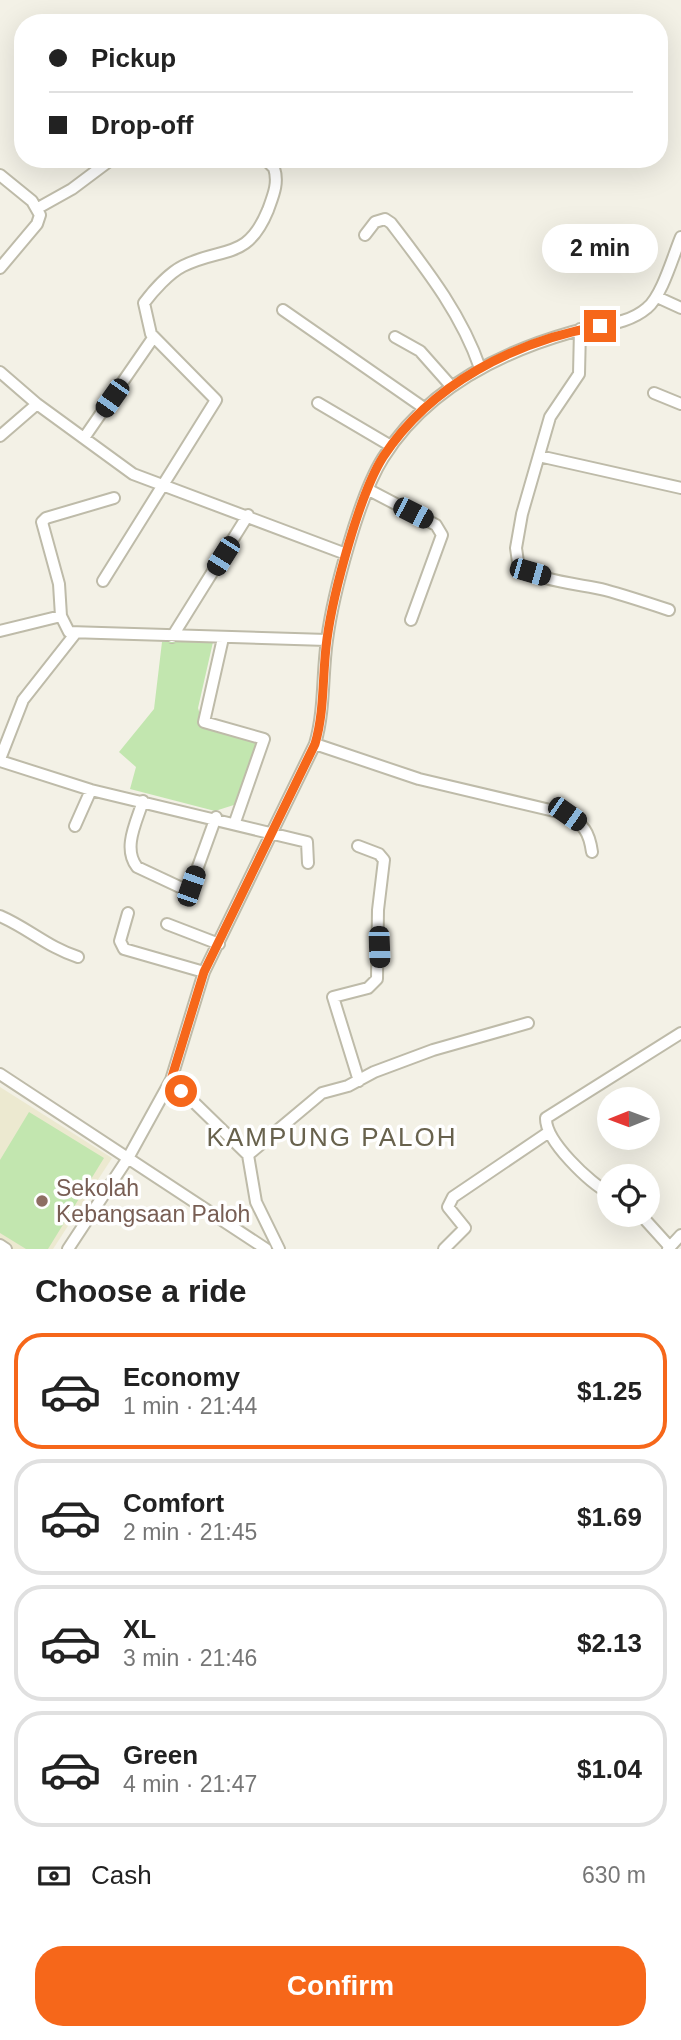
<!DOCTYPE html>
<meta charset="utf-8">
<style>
body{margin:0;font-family:Helvetica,sans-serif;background:#f6f6f6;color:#222;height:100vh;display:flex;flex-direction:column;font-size:26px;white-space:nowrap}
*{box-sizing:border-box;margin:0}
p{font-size:23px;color:#767676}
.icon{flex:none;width:38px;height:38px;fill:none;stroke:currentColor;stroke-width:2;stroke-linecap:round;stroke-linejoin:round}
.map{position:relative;height:1249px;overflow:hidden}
.sheet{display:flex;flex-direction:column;background:#fff;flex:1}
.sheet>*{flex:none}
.top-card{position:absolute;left:14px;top:14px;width:654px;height:154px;border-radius:28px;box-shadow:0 7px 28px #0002;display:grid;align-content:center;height:154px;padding:0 35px;background:#fff}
.needle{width:46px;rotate:269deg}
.tools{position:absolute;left:597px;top:1087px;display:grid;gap:14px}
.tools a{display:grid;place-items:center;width:63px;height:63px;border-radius:50%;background:#fff;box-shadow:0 7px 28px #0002;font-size:35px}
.end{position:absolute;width:32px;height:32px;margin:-16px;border:9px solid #f6671a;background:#fff;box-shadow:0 0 0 4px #fff}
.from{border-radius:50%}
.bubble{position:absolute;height:49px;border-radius:24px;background:#fff;box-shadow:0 7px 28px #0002;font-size:23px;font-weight:800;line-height:49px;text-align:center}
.car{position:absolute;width:21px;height:42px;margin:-21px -10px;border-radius:9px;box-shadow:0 0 5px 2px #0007;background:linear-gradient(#222 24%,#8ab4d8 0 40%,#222 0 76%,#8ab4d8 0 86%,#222 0)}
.top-card b{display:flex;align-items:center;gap:24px;height:66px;font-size:26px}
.top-card b+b{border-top:2px solid #e0e0e0}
.top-card i{width:18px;height:18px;background:#222}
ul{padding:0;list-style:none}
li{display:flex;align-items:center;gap:21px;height:116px;margin:0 14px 10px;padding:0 21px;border:4px solid #e0e0e0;border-radius:28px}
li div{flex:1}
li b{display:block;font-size:26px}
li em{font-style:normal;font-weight:800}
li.active{border-color:#f6671a}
li>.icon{width:63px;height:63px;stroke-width:1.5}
h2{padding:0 35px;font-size:32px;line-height:84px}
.pay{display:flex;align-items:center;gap:18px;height:77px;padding:0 35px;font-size:26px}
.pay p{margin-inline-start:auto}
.primary-button{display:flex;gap:14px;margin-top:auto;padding:14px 35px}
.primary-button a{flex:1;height:80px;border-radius:28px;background:#f6671a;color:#fff;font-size:28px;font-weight:800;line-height:80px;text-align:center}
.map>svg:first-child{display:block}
.education{fill:#ece9d0}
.green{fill:#c2e6af}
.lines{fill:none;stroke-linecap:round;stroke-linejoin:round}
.minor-casing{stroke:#bebba9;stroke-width:14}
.minor{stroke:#fff;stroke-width:10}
.route{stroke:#f6671a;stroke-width:9}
.education-dot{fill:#8d6e63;stroke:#fff;stroke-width:2.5}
.labels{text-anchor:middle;stroke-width:7;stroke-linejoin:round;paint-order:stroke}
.education-label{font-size:23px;fill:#785e54;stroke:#fff;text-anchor:start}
.quarter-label{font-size:26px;letter-spacing:2px;fill:#68624d;stroke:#fff}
</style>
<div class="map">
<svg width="681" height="1249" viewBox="0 0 681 1249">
<rect width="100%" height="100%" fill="#f3f1e6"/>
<!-- education -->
<path class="education" d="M0,1087l112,71 -59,91h-44l-9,-6z"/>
<!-- green -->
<path class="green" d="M162,642h51l-15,66 6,20 54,12 -21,64 -22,7 -85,-22 6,-22 -17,-15 35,-43z
M29,1112l75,46 -56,91h-22l-26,-16v-73z"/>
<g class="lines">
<defs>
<path id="minor" d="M0,175l32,26 8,14 -3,9 -37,44
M38,208l34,-19 40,-30
M365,235l10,-13 10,-3 6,4c35,46 70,90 89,145
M657,297l24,11
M283,310l141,98
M580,329l-1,45 -29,43 -28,97 -6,34 2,14c14,20 65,22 87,28 22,6 43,13 64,20
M395,337l25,14 31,35
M0,372l37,32 96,70 213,80
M654,393l27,11
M318,403l73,43
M0,436l37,-32
M84,438l69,-100
M539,456l142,32
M369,490l67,35 6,10 -31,85
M114,498l-68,20 -4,4 17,62 2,32 8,16 258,8
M103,581l113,-181 -65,-66 -7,-31c9,-12 25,-30 39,-37 41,-20 64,-5 85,-56 5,-14 11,-27 6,-42l-9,-9
M0,631l61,-15
M172,637l76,-122
M223,638l-19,84 60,17 -29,83
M315,744l104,35 148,35c17,12 22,17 25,38
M0,759l23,-59 52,-66
M0,761l91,29 216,52 1,21
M143,801c-6,20 -21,47 -6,66l47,22 7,-3 25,-69
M75,826l16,-36
M358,846l21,8 5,6 -6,50 -1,69 -9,9 -35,9 26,84
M128,913l-8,28 4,8 80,23
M0,916c28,12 49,32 78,41
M167,924l52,20
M0,1074l266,175
M171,1080l77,75 8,47 23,47
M248,1155l74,-62 26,-7 26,-14 59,-22 95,-27
M609,1193c-19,-10 -64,-52 -63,-75l135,-85
M640,1214l29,32
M0,1245l6,4
M68,1249l60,-91 43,-78 33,-108 111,-228c10,-34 7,-70 12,-104 6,-46 32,-144 56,-182 42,-67 115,-105 189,-126 26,-8 54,-6 75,-24 15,-12 26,-52 34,-71
M444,1249l21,-21 -17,-21 5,-10 96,-65
M668,1249l13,-14"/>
</defs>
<!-- minor casing -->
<use href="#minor" class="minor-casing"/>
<!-- minor -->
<use href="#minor" class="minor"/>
</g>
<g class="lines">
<!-- route -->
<path class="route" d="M181,1091l-10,-11 33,-108 111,-228c10,-34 7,-70 12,-105 6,-45 32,-144 56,-182 48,-73 132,-116 217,-131"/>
</g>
<!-- markers -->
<circle class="education-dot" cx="42" cy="1201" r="7"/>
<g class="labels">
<!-- education labels -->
<g class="education-label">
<text x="56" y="1196">Sekolah<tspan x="56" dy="26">Kebangsaan Paloh</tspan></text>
</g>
<!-- quarter labels -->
<g class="quarter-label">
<text x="332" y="1146">KAMPUNG PALOH</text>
</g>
</g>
</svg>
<div class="tools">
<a><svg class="needle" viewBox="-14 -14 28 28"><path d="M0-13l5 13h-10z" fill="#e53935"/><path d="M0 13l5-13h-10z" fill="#767676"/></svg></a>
<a><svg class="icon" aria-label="locate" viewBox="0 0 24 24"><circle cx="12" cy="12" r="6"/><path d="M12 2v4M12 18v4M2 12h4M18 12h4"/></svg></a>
</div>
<i class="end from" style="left:181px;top:1091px"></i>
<i class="end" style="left:600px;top:326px"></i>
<div class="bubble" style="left:542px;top:224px;width:116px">2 min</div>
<i class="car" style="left:112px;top:398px;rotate:215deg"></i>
<i class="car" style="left:413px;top:513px;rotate:117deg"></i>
<i class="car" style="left:223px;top:556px;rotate:212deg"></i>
<i class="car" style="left:530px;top:572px;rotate:106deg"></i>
<i class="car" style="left:567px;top:814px;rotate:125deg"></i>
<i class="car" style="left:191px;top:886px;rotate:19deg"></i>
<i class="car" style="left:379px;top:947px;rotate:178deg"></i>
<div class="top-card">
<b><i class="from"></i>Pickup</b>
<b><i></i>Drop-off</b>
</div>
</div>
<section class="sheet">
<h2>Choose a ride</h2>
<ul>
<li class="active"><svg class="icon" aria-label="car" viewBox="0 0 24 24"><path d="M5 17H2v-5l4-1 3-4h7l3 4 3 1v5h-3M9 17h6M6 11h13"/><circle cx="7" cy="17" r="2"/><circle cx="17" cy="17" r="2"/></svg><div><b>Economy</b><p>1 min · 21:44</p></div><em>$1.25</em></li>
<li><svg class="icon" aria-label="car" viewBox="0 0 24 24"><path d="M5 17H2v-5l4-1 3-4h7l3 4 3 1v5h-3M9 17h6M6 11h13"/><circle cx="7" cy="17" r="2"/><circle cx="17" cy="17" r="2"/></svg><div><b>Comfort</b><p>2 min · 21:45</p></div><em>$1.69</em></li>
<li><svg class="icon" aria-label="car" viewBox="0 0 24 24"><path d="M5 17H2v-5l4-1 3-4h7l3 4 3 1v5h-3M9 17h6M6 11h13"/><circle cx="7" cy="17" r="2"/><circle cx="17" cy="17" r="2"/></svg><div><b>XL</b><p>3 min · 21:46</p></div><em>$2.13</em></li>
<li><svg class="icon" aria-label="car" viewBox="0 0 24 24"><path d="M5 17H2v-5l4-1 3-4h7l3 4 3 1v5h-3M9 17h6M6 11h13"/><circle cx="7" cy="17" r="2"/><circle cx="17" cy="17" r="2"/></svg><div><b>Green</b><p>4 min · 21:47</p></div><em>$1.04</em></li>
</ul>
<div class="pay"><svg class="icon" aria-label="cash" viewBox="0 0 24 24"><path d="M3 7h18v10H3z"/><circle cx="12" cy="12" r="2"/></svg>Cash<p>630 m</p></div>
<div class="primary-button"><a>Confirm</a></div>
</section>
